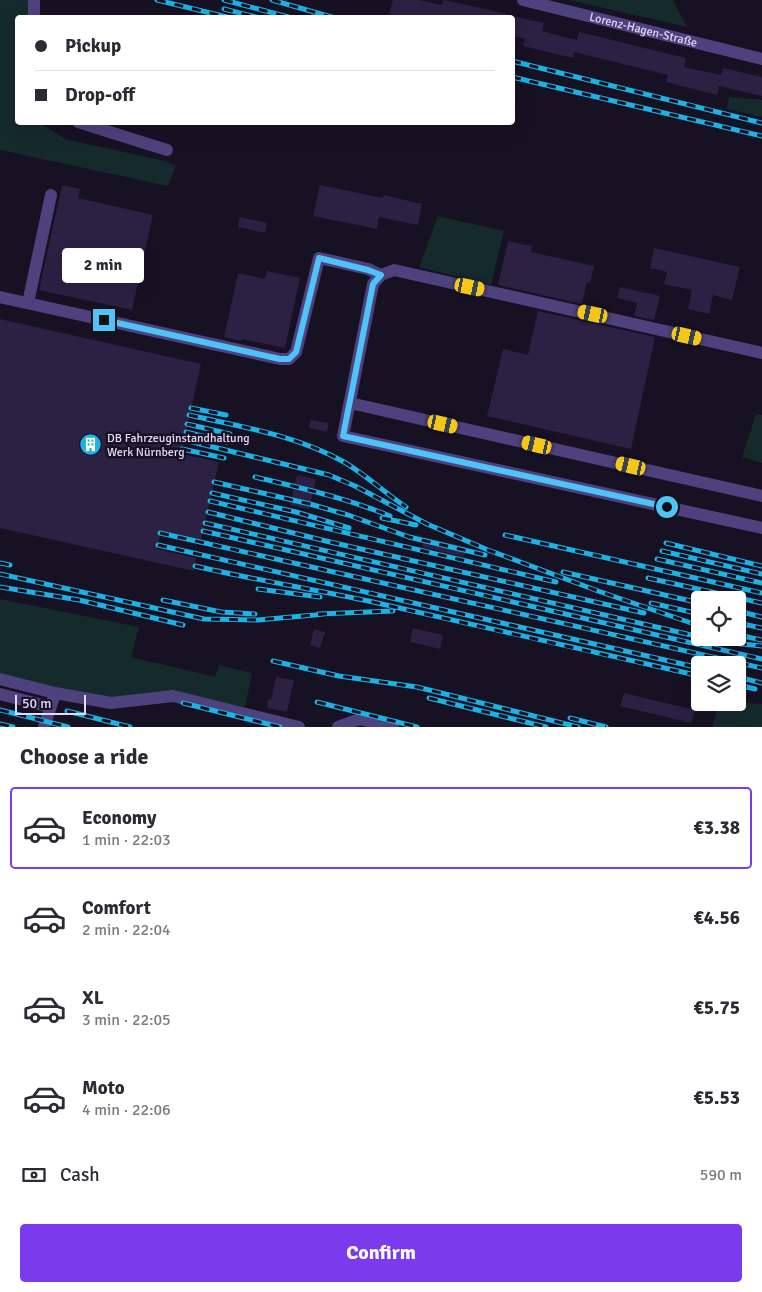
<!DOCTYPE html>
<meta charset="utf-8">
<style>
body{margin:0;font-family:Signika,sans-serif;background:#f7f7f7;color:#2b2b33;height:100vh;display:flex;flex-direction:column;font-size:19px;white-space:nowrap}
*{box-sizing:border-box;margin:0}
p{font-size:16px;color:#7c7c81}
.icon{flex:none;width:28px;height:28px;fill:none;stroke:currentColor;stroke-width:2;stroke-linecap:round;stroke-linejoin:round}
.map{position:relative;height:727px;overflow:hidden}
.sheet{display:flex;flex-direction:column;background:#fff;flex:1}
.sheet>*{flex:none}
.guide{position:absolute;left:15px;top:15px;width:500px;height:110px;border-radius:5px;box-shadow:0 5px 20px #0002;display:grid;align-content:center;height:110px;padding:0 20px;background:#fff}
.controls{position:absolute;left:691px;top:591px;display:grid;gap:10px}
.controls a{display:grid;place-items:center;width:55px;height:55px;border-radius:5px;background:#fff;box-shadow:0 5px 20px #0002;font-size:25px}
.scale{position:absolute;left:15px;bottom:12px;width:71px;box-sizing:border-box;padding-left:5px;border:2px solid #e2d9fb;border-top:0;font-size:14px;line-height:18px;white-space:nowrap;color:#e2d9fb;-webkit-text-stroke:4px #171124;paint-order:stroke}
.end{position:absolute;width:22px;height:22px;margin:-11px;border:6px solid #4fc3f7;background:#111;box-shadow:0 0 0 2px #111}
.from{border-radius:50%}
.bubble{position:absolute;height:35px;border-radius:5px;background:#fff;box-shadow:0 5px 20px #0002;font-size:16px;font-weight:800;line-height:35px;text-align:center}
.car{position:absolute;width:15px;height:30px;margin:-15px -8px;border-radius:6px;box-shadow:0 0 4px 1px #0007;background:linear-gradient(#f5c518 24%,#345 0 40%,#f5c518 0 76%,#345 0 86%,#f5c518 0)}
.guide b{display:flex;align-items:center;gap:18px;height:48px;font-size:19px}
.guide b+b{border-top:1px solid #e1e1e2}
.guide i{width:12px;height:12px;background:#2b2b33}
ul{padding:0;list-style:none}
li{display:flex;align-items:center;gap:15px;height:82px;margin:0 10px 8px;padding:0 10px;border:2px solid transparent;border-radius:5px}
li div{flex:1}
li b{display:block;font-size:19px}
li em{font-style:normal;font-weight:800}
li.on{border-color:#7c3aed}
li>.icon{width:45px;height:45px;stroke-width:1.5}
h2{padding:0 20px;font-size:22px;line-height:60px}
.pay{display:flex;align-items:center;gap:12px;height:55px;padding:0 20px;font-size:19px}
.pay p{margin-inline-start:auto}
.primary-button{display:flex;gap:10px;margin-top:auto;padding:10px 20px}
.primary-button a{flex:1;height:58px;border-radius:5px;background:#7c3aed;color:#fff;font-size:20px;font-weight:800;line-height:58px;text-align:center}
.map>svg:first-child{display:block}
.green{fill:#152a2d}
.building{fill:#2c2043}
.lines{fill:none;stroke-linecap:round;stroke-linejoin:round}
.minor{stroke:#4d427d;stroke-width:12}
.rail-casing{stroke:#1bb2e5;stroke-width:5}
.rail{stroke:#171124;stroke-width:3;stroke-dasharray:9;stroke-linecap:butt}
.route{stroke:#4fc3f7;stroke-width:6}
.labels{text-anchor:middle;stroke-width:5;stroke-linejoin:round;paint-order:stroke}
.street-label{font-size:12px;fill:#e2d9fb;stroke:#171124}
.poi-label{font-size:12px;fill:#e2d9fb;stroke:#171124;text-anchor:start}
</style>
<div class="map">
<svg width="762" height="727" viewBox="0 0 762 727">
<rect width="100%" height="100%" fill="#171124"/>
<!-- green -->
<path class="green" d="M0,0h30v17l-12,1v104l22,1 25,16 100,22 11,5 -8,20 -168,-36z
M569,0h104l14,27z
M729,97l33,3v17l-35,-8z
M438,216l66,15 -13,54 -72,-18z
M756,414l6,1v48l-20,-6z
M0,599l139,28 -8,30 84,20 4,-12 33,8 -7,34 -72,-15 -53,7 -63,-11 -57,-15z
M738,702l24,2v23h-50l7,-24z"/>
<!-- building -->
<path class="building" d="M393,0h26l23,5 1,-5h2l62,14 -1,4h-101l-16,-4z
M512,16l32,7 -2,8 22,6 13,3 2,-8 107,26 -2,9 37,8 2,-7 39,9v19l-43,-10 -2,9 -51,-13 2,-7 -94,-23 -1,6 -50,-12 2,-7 -13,-3z
M62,185l18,4 -2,9 75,17 -21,95 -93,-20z
M320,185l63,13 1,-3 38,9 -4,21 -39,-8 -2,12 -64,-13z
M240,217l27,6 -2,10 -27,-6z
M508,241l24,5 -1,6 63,14 -4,17 -3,-1 -5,22 -84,-19z
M654,248l86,19 -8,33 -19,-5 -4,19 -21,-5 4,-19 -28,-6 3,-12 -17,-4z
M267,271l33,7 -15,70 -43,-9 -1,2 -17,-4 14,-64 27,6z
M620,287l40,9 -6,24 -20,-4 3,-13 -20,-5z
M538,311l117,26 -24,112 -144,-33 16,-67 25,6z
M0,319l201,45 -20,90 38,8 -18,78 -40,-9 -4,18 39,9 -2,13 -194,-43z
M311,420l18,3 -2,9 -18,-4z
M297,475l19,4 -7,30 -19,-4z
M424,537l43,10 -3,10 -42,-10z
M413,628l30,7 -3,14 -30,-7z
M314,629l11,3 -5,16 -10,-3z
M276,677l18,3 -7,32 -20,-4 1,-9 3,1z
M624,693l71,17 -4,13 -71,-17z"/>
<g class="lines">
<!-- minor -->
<g class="minor">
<path id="s1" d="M523,0l239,59"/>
<path d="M34,18v-18"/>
<path d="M78,122l89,28"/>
<path d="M0,297l280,62h9l7,-7 23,-94 49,11 13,6"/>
<path d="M28,303l23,-108"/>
<path d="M762,353l-368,-83 -13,5 -8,9 -30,152 419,92"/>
<path d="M350,403l412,93"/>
<path d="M0,679l55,14 56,10 62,-7 126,31"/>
<path d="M0,694l50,13"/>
<path d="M44,727l9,-27"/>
<path d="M338,727l22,-8 33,8"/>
</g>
<defs>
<path id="rail" d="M157,0l74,18
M224,0l68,18
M272,0l63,18
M224,9l36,9
M512,61l250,62
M512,77l250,59
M191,408l35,7
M189,415c53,12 107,20 155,47 22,13 41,31 62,45
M187,424l43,10
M186,432l41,10
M184,440l145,35 26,11 72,38 61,26 110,41 102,35
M182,449l42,9
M255,477c46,11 91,21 135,39
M214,482l96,22 38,11 61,22 76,18
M212,493l84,19 53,16
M210,501l346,81
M208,512l122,30 314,71
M382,518l34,7
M205,523l495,114
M203,531l559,128
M160,533l602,135
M505,535l257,58
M666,543l96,23
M158,545l542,123
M662,551l100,23
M657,559l105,24
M0,563l10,2
M195,566c59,14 119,23 178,36 109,25 218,50 327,74
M563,572l137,31
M0,574l204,45 54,1 67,-6
M648,578l114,25
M0,587l79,13 104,25
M258,589l62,8
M163,600l58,12 34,2
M651,603l49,11
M738,611l24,6
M318,614l75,-3
M738,623l24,5
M738,635l24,5
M702,640l60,6
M273,661l66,15 78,11 161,40
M738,677l24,6
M738,685l17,4
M429,698l117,29
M317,702l100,25
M183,703l97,24
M0,710l68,17
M67,711l63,16
M570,718l36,9
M0,724l13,3"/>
</defs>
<!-- rail casing -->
<use href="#rail" class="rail-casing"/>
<!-- rail -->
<use href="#rail" class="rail"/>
</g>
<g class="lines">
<!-- route -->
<path class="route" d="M104,320l176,39h9l7,-7 23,-94 49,12 13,5 -8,9 -30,152 324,71"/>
</g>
<!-- icons -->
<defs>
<symbol id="building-disc" viewBox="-11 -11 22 22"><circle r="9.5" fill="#1bb2e5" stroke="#171124"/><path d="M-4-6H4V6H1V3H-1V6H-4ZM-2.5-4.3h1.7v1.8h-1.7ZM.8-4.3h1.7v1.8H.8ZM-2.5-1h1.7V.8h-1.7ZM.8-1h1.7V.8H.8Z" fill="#fff"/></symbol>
</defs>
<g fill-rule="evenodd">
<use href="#building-disc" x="78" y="432" width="25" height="25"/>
</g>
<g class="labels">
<!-- street labels -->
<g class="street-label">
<text dy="4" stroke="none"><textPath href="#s1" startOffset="124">Lorenz-Hagen-Straße</textPath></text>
</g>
<!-- poi labels -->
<g class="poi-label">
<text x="107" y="442">DB Fahrzeuginstandhaltung<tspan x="107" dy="14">Werk Nürnberg</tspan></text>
</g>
</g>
</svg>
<div class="controls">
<a><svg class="icon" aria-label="locate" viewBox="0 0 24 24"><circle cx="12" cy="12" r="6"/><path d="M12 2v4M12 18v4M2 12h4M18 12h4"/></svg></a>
<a><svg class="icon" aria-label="layers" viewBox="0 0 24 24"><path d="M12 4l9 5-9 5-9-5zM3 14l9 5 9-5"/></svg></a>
</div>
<div class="scale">50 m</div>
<i class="end from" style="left:667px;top:507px"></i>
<i class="end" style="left:104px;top:320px"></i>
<div class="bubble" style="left:62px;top:248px;width:82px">2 min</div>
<i class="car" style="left:470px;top:287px;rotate:102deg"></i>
<i class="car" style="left:593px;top:314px;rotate:282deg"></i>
<i class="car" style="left:687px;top:336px;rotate:103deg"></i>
<i class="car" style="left:443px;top:424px;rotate:103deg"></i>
<i class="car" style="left:537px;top:445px;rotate:283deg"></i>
<i class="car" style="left:631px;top:466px;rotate:283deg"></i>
<div class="guide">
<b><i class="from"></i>Pickup</b>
<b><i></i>Drop-off</b>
</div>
</div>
<section class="sheet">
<h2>Choose a ride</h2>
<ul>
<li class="on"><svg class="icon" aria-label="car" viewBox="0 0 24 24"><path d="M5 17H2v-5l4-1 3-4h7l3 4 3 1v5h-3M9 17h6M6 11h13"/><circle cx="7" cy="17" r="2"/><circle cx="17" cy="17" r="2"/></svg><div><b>Economy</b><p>1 min · 22:03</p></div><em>€3.38</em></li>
<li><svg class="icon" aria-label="car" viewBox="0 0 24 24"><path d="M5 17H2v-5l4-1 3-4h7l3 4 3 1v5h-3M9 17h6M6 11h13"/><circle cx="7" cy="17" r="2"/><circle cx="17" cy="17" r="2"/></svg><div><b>Comfort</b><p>2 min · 22:04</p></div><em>€4.56</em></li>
<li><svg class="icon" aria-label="car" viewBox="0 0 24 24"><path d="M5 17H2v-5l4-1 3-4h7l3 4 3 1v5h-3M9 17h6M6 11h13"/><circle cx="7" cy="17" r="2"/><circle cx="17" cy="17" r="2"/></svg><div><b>XL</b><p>3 min · 22:05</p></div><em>€5.75</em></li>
<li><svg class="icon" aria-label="car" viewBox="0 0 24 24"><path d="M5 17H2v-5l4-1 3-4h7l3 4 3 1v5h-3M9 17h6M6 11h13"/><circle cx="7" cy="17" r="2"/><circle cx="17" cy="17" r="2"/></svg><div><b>Moto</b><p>4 min · 22:06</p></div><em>€5.53</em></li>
</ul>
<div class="pay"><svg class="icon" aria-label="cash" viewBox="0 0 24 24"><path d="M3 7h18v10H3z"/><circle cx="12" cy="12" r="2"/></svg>Cash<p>590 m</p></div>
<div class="primary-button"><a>Confirm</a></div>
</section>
